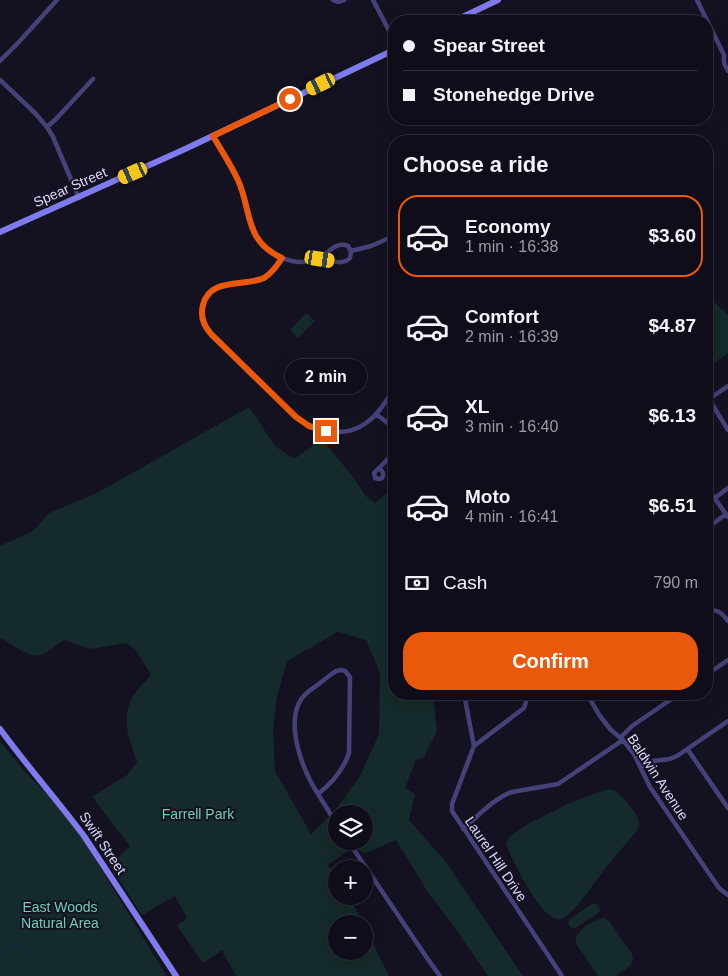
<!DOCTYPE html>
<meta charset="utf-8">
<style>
body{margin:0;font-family:Helvetica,sans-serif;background:#1d1b26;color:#f1f3f6;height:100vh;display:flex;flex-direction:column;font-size:19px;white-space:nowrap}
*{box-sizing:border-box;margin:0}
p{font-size:16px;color:#9b9ca2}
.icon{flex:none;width:28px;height:28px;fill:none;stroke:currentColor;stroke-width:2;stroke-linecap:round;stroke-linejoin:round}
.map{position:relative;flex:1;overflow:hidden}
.side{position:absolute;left:388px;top:135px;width:325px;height:565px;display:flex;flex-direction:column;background:#0f0d19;border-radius:20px;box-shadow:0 5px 20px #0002,0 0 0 1px #2f2d38}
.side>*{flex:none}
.top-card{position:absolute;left:388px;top:15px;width:325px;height:110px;border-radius:20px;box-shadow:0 5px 20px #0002,0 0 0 1px #2f2d38;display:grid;align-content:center;height:110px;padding:0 15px;background:#0f0d19}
.controls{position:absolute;left:328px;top:805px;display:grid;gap:10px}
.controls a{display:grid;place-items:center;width:45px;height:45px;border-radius:50%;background:#0f0d19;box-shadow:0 5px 20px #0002,0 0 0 1px #2f2d38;font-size:25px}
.end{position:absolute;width:22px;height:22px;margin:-11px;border:6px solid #ea580c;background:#fff;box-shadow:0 0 0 2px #fff}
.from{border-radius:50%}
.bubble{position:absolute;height:35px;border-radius:18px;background:#0f0d19;box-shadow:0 5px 20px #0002,0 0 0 1px #2f2d38;font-size:16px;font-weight:800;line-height:35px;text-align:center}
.car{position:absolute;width:15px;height:30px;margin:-15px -8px;border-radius:6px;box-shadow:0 0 4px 1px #0007;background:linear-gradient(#f5c518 24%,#345 0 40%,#f5c518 0 76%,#345 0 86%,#f5c518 0)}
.top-card b{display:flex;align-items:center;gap:18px;height:48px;font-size:19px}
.top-card b+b{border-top:1px solid #2f2d38}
.top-card i{width:12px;height:12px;background:#f1f3f6}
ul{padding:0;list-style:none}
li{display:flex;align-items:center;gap:15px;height:82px;margin:0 10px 8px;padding:0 5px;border:2px solid transparent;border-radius:20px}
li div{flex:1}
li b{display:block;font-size:19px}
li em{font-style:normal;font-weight:800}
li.active{border-color:#ea580c}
li>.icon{width:45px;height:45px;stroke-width:1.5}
h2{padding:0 15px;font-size:22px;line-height:60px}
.pay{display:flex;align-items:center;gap:12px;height:55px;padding:0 15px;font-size:19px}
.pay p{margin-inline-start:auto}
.cta{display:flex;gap:10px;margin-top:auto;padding:10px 15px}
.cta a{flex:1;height:58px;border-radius:20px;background:#ea580c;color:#fff;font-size:20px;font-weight:800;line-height:58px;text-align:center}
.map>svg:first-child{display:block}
.green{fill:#152a2a;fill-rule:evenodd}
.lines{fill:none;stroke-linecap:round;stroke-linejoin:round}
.stream{stroke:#162846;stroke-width:1}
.street{stroke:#45427a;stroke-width:4.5}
.secondary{stroke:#7f7bec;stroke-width:6}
.route{stroke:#ea580c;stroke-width:6}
.labels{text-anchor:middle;stroke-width:4;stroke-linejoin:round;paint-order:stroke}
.street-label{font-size:14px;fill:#dbd7f9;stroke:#141121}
.park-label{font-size:14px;fill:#6dcfb8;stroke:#141121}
</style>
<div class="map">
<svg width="728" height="976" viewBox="0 0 728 976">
<rect width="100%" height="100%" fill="#141121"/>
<!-- green -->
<path class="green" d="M706,294l22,21v38l-22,15z
M306,313l9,8 -17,17 -8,-8z
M249,407l26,39 19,13 28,-20 31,38 13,19 9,7 19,-15v206h39l4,37 -13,26 -8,3 -11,28 10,6 -6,26 36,41 78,115h-35l-38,-55 -23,-30 -31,-51 -31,13 -14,-4 -23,16 8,13v18h12l8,13 7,15h-27v27h28v-26l25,51h-153l-14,-26 -19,13 -26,-37 10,-8 -12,-22 -33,19 -32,-49 20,-20 -38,-49 35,-22 10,-13c-7,-21 -16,-40 -6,-62 4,-9 13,-17 20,-25l-15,-25 -10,-7 -35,6 -27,-9c-6,4 -17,14 -24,15 -13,3 -28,-12 -40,-17v-92l33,-15 16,-18 48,-20zM338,632l28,8 14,33 -1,61 -19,42 -26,36 -23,22 -36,-63 -2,-42 4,-32 10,-36zM336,814h28v27h-28z
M0,741l27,33 28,28 27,36 85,138h-167z
M608,789l6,1 10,9 12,15 4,10 -3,7c-12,14 -24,27 -35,42 -11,13 -19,28 -31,39 -4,4 -8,7 -13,7 -18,0 -45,-59 -52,-74l3,-8 19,-13 44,-22z
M593,903l3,1 5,7 -26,17h-4l-3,-4 1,-4z
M604,918l5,3 23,33 1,6 -3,6 -15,10h-17l-21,-31 -2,-6c5,-11 17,-18 29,-21z"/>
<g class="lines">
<!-- stream -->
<path class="stream" d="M0,953l15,-8 18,7 21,24"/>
<!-- street -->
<path class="street" d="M333,0l5,2 6,-2
M373,0l21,40
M697,0l27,55v8l4,8
M0,61l17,-17 40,-44
M0,80l35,33 12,14 6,10 26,61
M47,127l9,-8 37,-40
M213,136c9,16 21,33 28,50 4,12 5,25 9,37 6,21 27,37 48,39 8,1 15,-3 23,-3 10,0 20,8 29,-1l1,-7 -3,-5c-11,-5 -20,6 -28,13
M351,251l20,-5 23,-10
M282,258c-5,8 -9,15 -18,20 -20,9 -53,-1 -61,27 -4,11 1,21 8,29l85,83c18,16 50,21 70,6 12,-8 20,-22 28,-34
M709,399l19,31
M706,401l22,-15
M376,414l13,10 5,7
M379,468c3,3 6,5 3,10l-3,1 -4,-1 -1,-5 20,-20
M706,486l22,31
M715,498l13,-10
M706,529l20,-15
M706,611c11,-3 16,2 22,10
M341,670l4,1 5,6 -1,76c-6,18 -17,30 -31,41 -15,-23 -34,-71 -16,-96 5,-7 12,-10 18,-15 5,-4 10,-8 16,-12z
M706,675l22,-15
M464,694l10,52 -22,58v7l110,165
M591,694v7l9,15 11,14 12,10 11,14 16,33 69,101 9,7
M621,737l11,-11 47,-32
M474,746l50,-38 2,-6 -1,-8
M688,750l40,58
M641,767l12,-6 17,-2 7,-3 51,-35
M318,794l18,29
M463,829c14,-12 31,-31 49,-37l46,-8 65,-44
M348,841l79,117 13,18"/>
<!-- secondary -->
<path class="secondary" d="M454,21l44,-21
M0,232l183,-82 211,-100
M0,729c27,37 57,71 84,107l92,140"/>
</g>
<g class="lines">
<!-- route -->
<path class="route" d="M290,99l-77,37c8,14 18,29 25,44 14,31 6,61 44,78 -5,8 -10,15 -18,20 -20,9 -54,-1 -61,27 -3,11 1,21 8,29l85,83 13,9 17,5"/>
</g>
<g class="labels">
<!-- street labels -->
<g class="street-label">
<text transform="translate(70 187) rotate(-24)" y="5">Spear Street</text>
<text transform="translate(658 777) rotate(57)" y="5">Baldwin Avenue</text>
<text transform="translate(103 843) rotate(56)" y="5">Swift Street</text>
<text transform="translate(496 859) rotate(56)" y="5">Laurel Hill Drive</text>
</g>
<!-- park labels -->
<g class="park-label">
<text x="198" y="819">Farrell Park</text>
<text x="60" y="912">East Woods<tspan x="60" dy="16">Natural Area</tspan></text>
</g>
</g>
</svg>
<div class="controls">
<a><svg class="icon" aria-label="layers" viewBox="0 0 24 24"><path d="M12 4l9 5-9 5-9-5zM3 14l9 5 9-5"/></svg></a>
<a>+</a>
<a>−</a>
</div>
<i class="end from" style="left:290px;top:99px"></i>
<i class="end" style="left:326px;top:431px"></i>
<div class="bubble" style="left:285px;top:359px;width:82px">2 min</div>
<i class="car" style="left:321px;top:84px;rotate:244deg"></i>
<i class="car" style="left:133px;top:173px;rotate:246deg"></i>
<i class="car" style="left:320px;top:259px;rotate:99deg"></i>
<div class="top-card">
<b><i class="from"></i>Spear Street</b>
<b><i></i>Stonehedge Drive</b>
</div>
<section class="side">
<h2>Choose a ride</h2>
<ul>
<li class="active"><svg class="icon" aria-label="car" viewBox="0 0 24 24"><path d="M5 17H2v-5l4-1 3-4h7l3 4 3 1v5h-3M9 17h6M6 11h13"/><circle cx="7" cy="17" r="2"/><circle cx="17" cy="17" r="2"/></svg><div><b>Economy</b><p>1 min · 16:38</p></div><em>$3.60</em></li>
<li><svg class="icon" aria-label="car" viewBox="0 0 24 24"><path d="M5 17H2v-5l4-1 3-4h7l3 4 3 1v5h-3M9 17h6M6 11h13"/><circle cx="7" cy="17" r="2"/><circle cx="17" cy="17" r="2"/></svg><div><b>Comfort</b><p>2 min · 16:39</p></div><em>$4.87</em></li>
<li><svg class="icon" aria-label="car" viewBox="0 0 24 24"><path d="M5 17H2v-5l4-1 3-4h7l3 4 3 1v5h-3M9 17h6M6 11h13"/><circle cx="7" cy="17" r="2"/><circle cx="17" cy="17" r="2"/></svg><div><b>XL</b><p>3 min · 16:40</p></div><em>$6.13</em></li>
<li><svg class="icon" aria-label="car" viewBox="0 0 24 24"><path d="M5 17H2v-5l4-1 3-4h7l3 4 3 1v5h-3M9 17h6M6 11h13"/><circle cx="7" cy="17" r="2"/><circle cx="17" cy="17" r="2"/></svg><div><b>Moto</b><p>4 min · 16:41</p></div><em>$6.51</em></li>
</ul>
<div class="pay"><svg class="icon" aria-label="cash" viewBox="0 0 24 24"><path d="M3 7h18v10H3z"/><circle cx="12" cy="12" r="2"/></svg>Cash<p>790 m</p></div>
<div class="cta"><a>Confirm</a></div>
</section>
</div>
